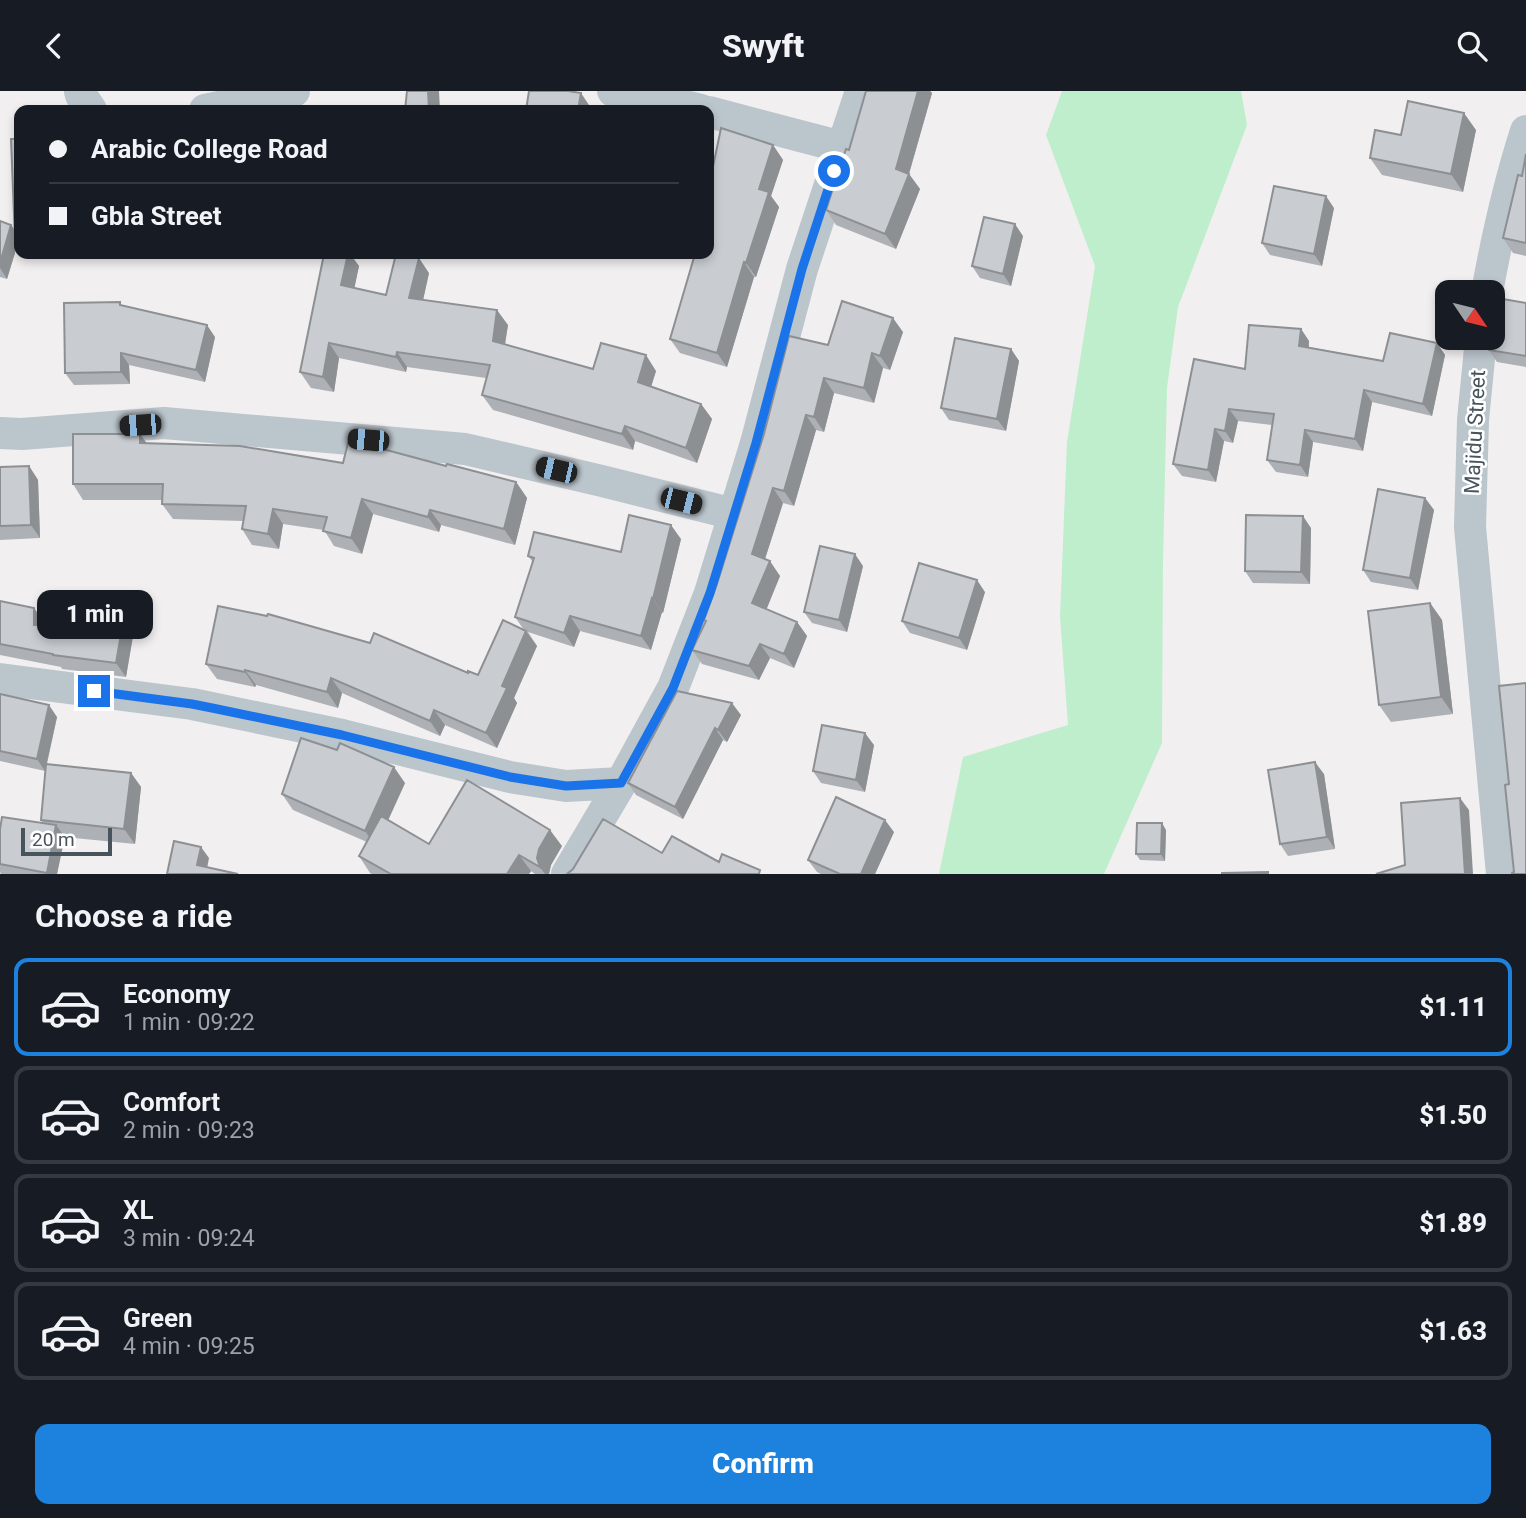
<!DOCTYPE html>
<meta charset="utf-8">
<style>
body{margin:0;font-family:Roboto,sans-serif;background:#20242c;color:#f1f3f6;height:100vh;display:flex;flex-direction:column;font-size:26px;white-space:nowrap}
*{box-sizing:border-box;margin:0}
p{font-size:23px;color:#9ea1a6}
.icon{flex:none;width:38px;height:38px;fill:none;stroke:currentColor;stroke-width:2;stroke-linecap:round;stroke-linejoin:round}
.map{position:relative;height:783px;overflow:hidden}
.sheet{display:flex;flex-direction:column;background:#171b24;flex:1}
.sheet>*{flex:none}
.banner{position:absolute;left:14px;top:14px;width:700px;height:154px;border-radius:14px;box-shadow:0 4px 10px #0003;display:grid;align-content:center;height:154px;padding:0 35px;background:#171b24}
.needle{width:46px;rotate:125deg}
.fabs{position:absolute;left:1435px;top:189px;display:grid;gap:14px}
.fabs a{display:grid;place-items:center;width:70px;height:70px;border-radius:14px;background:#171b24;box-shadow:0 4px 10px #0003;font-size:35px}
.scale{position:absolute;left:21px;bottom:18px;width:91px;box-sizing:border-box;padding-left:7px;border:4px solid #48545c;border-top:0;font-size:19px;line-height:24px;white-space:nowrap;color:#48545c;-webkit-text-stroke:5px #fff;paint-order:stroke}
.end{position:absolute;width:32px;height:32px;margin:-16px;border:9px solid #1a73e8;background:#fff;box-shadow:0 0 0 4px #fff}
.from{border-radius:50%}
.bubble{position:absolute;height:49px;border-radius:14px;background:#171b24;box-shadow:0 4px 10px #0003;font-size:23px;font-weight:800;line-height:49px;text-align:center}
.car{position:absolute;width:21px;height:42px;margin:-21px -10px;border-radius:9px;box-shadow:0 0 5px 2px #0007;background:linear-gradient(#222 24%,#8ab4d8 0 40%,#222 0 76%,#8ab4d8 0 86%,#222 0)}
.banner b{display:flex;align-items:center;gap:24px;height:66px;font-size:26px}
.banner b+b{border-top:2px solid #363941}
.banner i{width:18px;height:18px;background:#f1f3f6}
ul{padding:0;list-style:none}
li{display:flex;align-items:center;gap:21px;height:98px;margin:0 14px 10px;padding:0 21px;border:4px solid #363941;border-radius:14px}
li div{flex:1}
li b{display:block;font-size:26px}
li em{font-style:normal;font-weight:800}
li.on{border-color:#1d81de}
li>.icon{width:63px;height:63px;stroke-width:1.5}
h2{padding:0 35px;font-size:32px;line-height:84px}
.action{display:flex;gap:14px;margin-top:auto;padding:14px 35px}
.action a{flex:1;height:80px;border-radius:14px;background:#1d81de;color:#fff;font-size:28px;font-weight:800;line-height:80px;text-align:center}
header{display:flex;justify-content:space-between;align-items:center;height:91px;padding:0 35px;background:#171b24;font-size:32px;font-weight:800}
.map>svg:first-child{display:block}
.green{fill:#bfeecd}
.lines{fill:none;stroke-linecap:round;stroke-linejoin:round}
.minor{stroke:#bbc5cc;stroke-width:32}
.wall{fill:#adb0b5}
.shaded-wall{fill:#8d9093}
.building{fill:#c9cdd2;stroke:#8d9093;stroke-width:2}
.route{stroke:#1a73e8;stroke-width:9}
.labels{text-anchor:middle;stroke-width:5;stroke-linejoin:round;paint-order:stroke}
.street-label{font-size:21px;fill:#48545c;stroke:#fff}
</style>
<header><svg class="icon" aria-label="back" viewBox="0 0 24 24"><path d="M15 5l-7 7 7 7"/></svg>Swyft<svg class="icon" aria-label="search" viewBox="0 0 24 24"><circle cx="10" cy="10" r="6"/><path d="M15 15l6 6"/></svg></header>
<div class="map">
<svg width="1526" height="783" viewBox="0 0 1526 783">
<rect width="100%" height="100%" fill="#f2eff0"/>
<!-- green -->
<path class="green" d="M1062,0h179l6,34 -69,182 -11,81 -4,174 -1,181 -58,131h-165l24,-117 105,-32 -8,-108 7,-175 28,-176 -49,-131z"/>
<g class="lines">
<!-- minor -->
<path class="minor" d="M80,0l1,4 10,15
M613,0l28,4 60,15
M205,19l89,-19
M709,21l133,35
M1487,201c10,-55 22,-108 39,-161
M1481,247l-8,82 -3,107 32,347
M0,342l22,1 142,-11 301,26 137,32 132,33
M0,588l192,25 150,31 168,42 56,9 55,-3
M567,783l54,-91 52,-95 37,-95 46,-150 46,-174 59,-178"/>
</g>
<!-- wall -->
<path class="wall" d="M866,0h64l2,2 -23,81 11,15 -24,60 -60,-24 -10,-15 23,-60z
M1476,39l-13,62 -81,-17 -12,-17 31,-23z
M19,48v106l-1,-2 -11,36 -7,-2v-56l11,4 3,4z
M773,54l10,15 -12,36 8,11 -23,70h-2l-27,90 -47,-14 -10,-14 25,-85 16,-62 -2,-3z
M1526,63v102l-13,-3 -10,-15 19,-62z
M1334,117l-12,58 -52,-11 -8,-12z
M1023,145l-12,50 -31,-8 -8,-12z
M324,163h26l9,12 -5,22 32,7 43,-22 -6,27 85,25 -3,19 88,25 63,2 -5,15 50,18 11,15 -15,44 -62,-22 -2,9 -140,-40 -11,-15 4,-17 -79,-11 -1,5 -67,-14 -5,34 -23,-4 -11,-16z
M1526,212v64l-29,-5 -8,-12z
M122,215l93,31 -10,45 -76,-17 1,19 -56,1 -9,-12z
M1301,238l8,12v6l74,14 54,-18 8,12 -13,61 -60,-14 -9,49 -50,-9 -5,35 -32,-5 -9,-12 5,-35 -34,-4 -5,22 -9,-2 -8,41 -34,-6 -9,-12 72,-95z
M903,241l-13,38 -7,-2 -9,35 -40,-10 -10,39 -8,-2 -22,76 -11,-3 -18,56 15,17 -14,33 31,13 10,14 -13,32 -24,-10 -11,22 -57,-16 -10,-14 14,-27 -2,-3 124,-275z
M1011,258l8,12 -13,70 -57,-11 -8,-12z
M146,352l197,20 103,3 70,16 11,16 -12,47 -74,-20 -2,7 -66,-18 -11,40 -28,-8 -10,-16 -41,-6 -4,25 -27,-4 -10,-16 1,-8 -70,-2 -11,-15v-4h-79l-10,-16z
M29,375l9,14 2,58 -40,2v-73z
M1425,407l9,12 -16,80 -47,-8 -8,-12z
M1311,437l-1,56 -57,-1 -8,-12z
M681,448l-18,74 -1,-1 -11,38 -71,-19 -6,16 -46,-15 9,14 -23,52 3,5 -20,45 -52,-23 -5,11 -98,-43 -4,15 -82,-23 -1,2 -38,-8 -11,-15 61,-48 211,59 46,-45 -9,-13 18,-55 -5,-6 93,-4z
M863,475l-16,66 -35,-9 -8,-11z
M985,501l-18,58 -57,-17 -8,-12z
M0,510l34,7 9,13v4l31,-1 50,-7 10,13 -8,47 -64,-8 -1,-2 -61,-12z
M1430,512l12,17 11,94 -62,8 -12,-17z
M677,600l64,24 -14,27 -4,-2 -40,79 -47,-24 -8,-12z
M0,603l57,23 -10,47 84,9 10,14 -6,57 -71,-7 -7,37h-56l-1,-2v-43l43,-6 -2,-3 4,-49 -45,-10z
M874,654l-9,47 -44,-9 -8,-12z
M1324,683l11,75 -47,7 -8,-12z
M405,692l-17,37 41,24 133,2 -11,19 -2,9h-14l-4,-3 -2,3h-157l-2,-1 -11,-17 8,-14 -74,-32 -11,-16z
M1166,739l-1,31 -25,-1 -4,-6z
M894,741l-19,42h-54l-4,-2 -9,-12z"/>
<!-- shaded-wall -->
<path class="shaded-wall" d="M428,0h11l1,19h-11z
M918,0h12l2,2 -24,84 1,-3 11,15 -24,60 -11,-15 11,-65z
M581,2l8,12 -1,5h-10z
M1464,22l12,17 -13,62 -12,-18z
M773,54l10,15 -12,36 8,11 -23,70 -10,-14 13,-74z
M1326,105l8,12 -12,58 -8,-12z
M1015,133l8,12 -12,50 -8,-12z
M11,134l8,11 -4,3 3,4 -11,36 -7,-11v-5z
M348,163h2l9,12 -7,34 -11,-15z
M419,167l10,15 -9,41 -11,-16z
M744,171l10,15 -27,90 -10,-14z
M497,219l11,15 -5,31 -10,-15z
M893,227l10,14 -13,38 -10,-14z
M207,234l8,12 -10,45 -9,-12z
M1301,238l8,12 -1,17 -9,-12z
M329,252l10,15 -5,34 -11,-15z
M1437,252l8,12 -13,61 -9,-12z
M1011,258l8,12 -13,70 -9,-12z
M397,261l10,15 -1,5 -10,-15z
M121,262l8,12 1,19 -9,-12z
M872,262l11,15 -9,35 -10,-15z
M646,264l10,16 -8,26 -10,-15z
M824,287l10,15 -10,39 -10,-15z
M1364,299l8,12 -9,49 -8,-12z
M701,313l11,15 -15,44 -11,-15z
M1229,318l9,12 -5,22 -8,-12z
M806,324l10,15 -22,76 -10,-15z
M625,335l10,15 -2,9 -11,-16z
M1215,338l9,12 -8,41 -8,-12z
M1305,339l8,12 -5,35 -8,-12z
M140,343l11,15 -11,-6z
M29,375l9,14 2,58 -9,-13z
M516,391l11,16 -12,47 -11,-16z
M773,397l10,15 -21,65 -10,-14z
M1425,407l9,12 -16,80 -8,-12z
M362,408l11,15 -11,40 -11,-16z
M273,418l10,15 -4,25 -11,-15z
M430,419l11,15 -2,7 -11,-15z
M1303,425l8,12 -1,56 -9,-12z
M671,434l10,14 -18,74 -10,-14z
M855,463l8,12 -16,66 -8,-12z
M770,470l10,15 -17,42 -11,-15z
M977,489l8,12 -18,58 -8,-12z
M652,507l10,14 -11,38 -10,-14z
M1430,512l12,17 11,94 -12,-17z
M34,517l9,13v17l-9,-13z
M570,525l10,15 -6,16 -10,-14z
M124,526l10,13 -8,47 -10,-14z
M797,531l10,14 -13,32 -10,-14z
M526,540l11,15 -23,52 3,5 -20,45 -11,-15 16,-47z
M760,553l10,14 -11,22 -10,-14z
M245,579l11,15 -1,2 -10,-15z
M331,587l11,15 -4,15 -11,-16z
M732,612l9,12 -14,27 -9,-12z
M49,614l8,12 -12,54 -8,-12z
M434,619l11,15 -5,11 -10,-15z
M715,637l8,12 -40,79 -8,-12z
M865,642l9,12 -9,47 -9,-12z
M1315,671l9,12 11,75 -8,-12z
M394,676l11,16 -29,64 -11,-16z
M131,682l10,14 -6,57 -11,-15z
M1460,707l9,12 4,64h-8z
M885,729l9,12 -19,42h-14z
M1162,732l4,7 -1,31 -4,-7z
M56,734l9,12 -8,37h-10z
M550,739l12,16 -11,19 -2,9h-4l-5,-7 -3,-9 2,-9z
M201,756l8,11 -3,16 -9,-9z
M519,764l12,16 -2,3h-22z"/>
<!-- building -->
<path class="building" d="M407,0h21l1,19h-24z
M529,0h39l13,2 -3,17h-52z
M866,0h52l-22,78 13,5 -24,60 -59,-24 20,-61 3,1z
M1408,10l56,12 -13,61 -81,-16 5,-28 26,5z
M721,37l52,17 -14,44 10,3 -23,71 -2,-1 -27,91 -47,-14 25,-85h14v-55l3,-10 -3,-1v-2z
M11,48h8v100h-4z
M1526,63v89l-23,-5 15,-63 4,1z
M1274,95l52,10 -12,58 -52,-11z
M984,126l31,7 -12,50 -31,-8z
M0,130l11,4 -11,38z
M324,163h24l-7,31 45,10 10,-41 23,4 -10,40 88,12 -4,31 100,28 8,-26 45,12 -8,27 63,22 -15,44 -61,-22 -3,8 -140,-39 8,-30 -93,-13 -1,5 -67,-14 -6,34 -23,-5z
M1497,207l29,5v53l-37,-6 2,-12h2v-11z
M842,210l51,17 -13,38 -8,-3 -8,35 -40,-10 -10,39 -8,-2 -22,76 -11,-3 -21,66 18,7 -18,42 45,19 -13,32 -24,-10 -11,22 -57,-16 14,-29 -2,-1 13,-36 47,-150 25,-98 39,9z
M120,211v3l87,20 -11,45 -75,-17v19l-56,1 -1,-70z
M1249,234l52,4 -2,17 84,15 7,-28 47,10 -14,61 -59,-14 -9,49 -50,-9 -5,35 -33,-5 7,-46 -45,-5 -4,22 -10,-2 -7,41 -35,-6 21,-105 51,10z
M955,247l56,11 -14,70 -56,-11z
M73,343h67v9l100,3 103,17 5,-20 20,2 78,21 1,-2 69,18 -12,47 -74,-19 -2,7 -66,-18 -11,39 -28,-7 4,-14 -54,-8 -5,25 -26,-5 4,-23 -84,-2 1,-20h-90z
M29,375l2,59 -31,1v-59z
M1378,398l47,9 -15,80 -47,-8z
M629,424l42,10 -18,74 -1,-1 -11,38 -71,-20 -6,17 -49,-16 19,-59 -6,-2 6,-24 87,20z
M1246,424l57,1 -2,56 -56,-1z
M820,455l35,8 -16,66 -35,-8z
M919,472l58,17 -18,58 -57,-17z
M0,510l34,7v17l40,-1v-15l50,8 -8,46 -63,-8v-1l-53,-10z
M1430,512l11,94 -62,8 -11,-94z
M218,515l49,10 1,-2 102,29 4,-10 94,40v-2l10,4 25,-55 23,11 -24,55 5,2 -21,45 -52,-23 -4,11 -99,-43 -4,14 -82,-22v2l-39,-8z
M1526,592v191h-14v-1l2,-1 -9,-87 4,-1 -10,-98z
M677,600l55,12 -14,27 -3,-2 -40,79 -47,-24z
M0,603l49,11 -12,54 -37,-8z
M822,634l43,8 -9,47 -43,-9z
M301,647l36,12 3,-7 54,24 -29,64 -83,-37z
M1315,671l12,75 -47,7 -12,-74z
M46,673l85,9 -7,56 -83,-9z
M467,689l83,50 -11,19 -2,9 3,9 -21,-12 -12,19h-116l-32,-18 22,-40 48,28z
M836,706l49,23 -24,54h-21l-32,-14z
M1460,707l5,76h-89l29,-9 -4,-62z
M2,726l54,8 -9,48 -47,-9v-35z
M603,728l59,34 10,-17 47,26 3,-8 38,16 -1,4h-192l6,-5z
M1137,732h25l-1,31h-25z
M174,750l27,6 -4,18 41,9h-71z
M1268,781v2h-46v-1z"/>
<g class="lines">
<!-- route -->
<path class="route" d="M94,600l98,13 25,5 125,26 168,42 56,9 55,-3 52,-95 37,-95 46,-150 46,-174 32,-98"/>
</g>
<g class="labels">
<!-- street labels -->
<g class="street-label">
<text transform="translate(1475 341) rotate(-87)" y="7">Majidu Street</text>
</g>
</g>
</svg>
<div class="fabs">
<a><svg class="needle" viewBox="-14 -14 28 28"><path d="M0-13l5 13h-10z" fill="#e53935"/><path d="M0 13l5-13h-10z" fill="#9ea1a6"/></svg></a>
</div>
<div class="scale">20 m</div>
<i class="end from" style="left:834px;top:80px"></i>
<i class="end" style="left:94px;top:600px"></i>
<div class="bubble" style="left:37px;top:499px;width:116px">1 min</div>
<i class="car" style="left:140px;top:334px;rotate:266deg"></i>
<i class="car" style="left:368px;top:349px;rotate:275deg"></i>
<i class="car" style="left:556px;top:379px;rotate:283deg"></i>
<i class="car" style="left:681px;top:410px;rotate:104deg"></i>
<div class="banner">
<b><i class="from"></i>Arabic College Road</b>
<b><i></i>Gbla Street</b>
</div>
</div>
<section class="sheet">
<h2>Choose a ride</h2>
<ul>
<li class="on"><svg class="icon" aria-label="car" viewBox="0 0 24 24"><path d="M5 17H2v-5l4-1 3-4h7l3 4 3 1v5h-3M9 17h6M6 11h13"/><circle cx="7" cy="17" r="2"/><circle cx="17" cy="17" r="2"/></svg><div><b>Economy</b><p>1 min · 09:22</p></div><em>$1.11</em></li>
<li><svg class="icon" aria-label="car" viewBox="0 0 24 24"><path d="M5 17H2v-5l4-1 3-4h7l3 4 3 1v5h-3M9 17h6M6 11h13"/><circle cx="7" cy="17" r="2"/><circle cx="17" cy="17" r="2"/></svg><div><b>Comfort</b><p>2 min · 09:23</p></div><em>$1.50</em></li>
<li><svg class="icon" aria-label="car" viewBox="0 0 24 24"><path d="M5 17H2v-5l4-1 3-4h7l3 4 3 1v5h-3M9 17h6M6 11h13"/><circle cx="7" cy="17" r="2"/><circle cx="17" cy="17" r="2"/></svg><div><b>XL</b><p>3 min · 09:24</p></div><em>$1.89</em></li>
<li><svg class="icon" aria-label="car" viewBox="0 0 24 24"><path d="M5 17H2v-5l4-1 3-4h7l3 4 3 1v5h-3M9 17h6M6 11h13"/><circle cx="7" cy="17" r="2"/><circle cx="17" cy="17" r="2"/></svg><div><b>Green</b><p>4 min · 09:25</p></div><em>$1.63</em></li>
</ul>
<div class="action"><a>Confirm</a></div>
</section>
